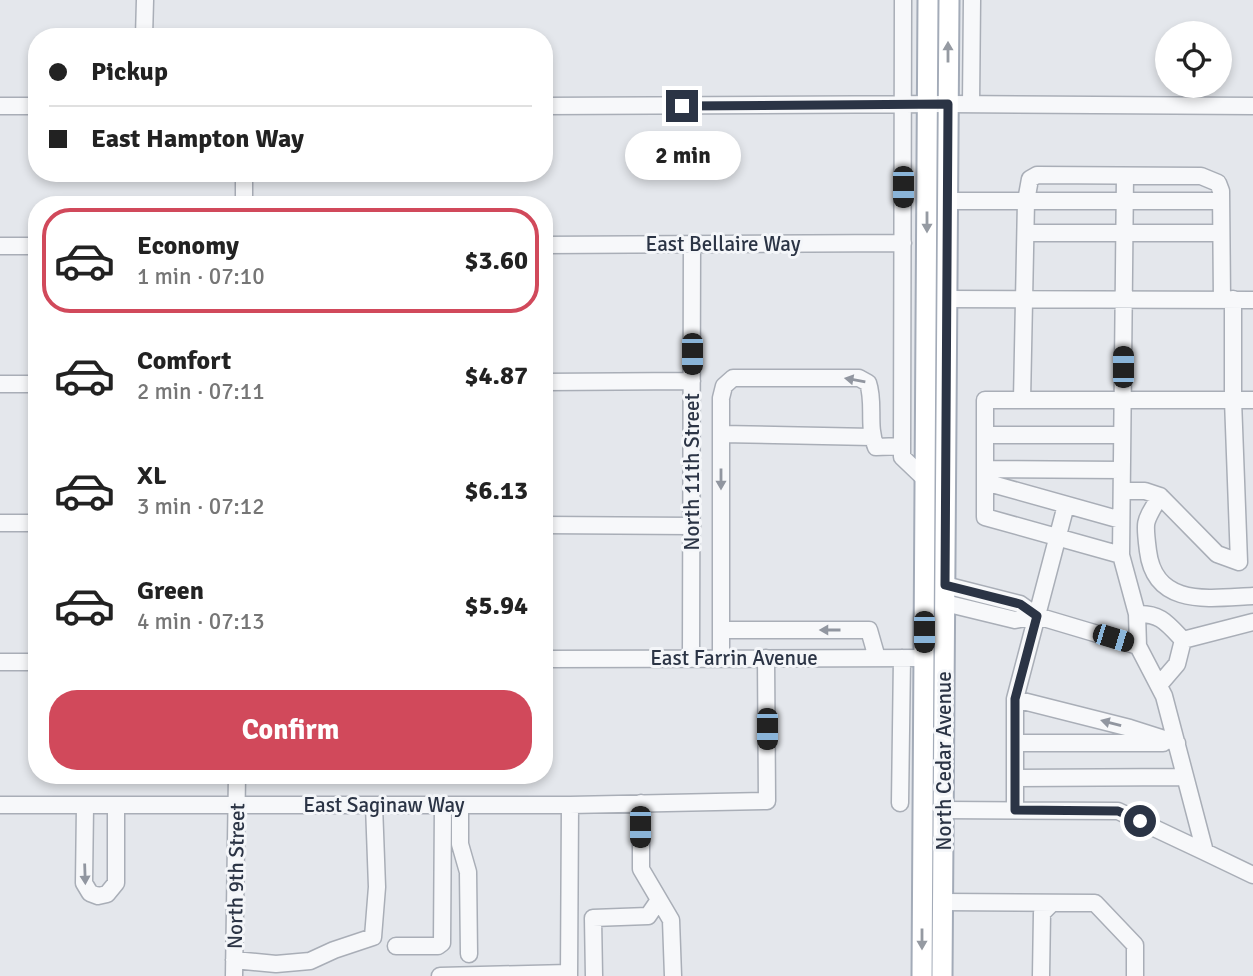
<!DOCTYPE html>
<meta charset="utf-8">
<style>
body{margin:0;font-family:Signika,sans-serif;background:#f6f6f6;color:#222;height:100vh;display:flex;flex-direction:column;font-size:26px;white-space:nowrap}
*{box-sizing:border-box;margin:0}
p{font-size:23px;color:#767676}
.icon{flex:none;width:38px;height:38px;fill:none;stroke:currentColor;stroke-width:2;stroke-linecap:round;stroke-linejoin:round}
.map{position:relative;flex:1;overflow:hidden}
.sheet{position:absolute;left:28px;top:196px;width:525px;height:588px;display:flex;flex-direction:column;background:#fff;border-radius:28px;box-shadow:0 4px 10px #0003}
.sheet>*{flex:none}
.top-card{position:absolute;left:28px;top:28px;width:525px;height:154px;border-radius:28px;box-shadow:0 4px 10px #0003;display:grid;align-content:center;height:154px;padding:0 21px;background:#fff}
.buttons{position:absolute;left:1155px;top:21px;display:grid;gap:14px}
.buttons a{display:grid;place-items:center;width:77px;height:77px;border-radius:50%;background:#fff;box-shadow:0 4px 10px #0003;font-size:35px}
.end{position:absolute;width:32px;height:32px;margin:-16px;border:9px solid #2b3445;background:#fff;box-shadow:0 0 0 4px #fff}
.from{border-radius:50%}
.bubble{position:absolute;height:49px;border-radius:24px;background:#fff;box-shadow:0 4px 10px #0003;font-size:23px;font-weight:800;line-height:49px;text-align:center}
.car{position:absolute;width:21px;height:42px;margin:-21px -10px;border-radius:9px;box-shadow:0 0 5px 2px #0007;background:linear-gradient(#222 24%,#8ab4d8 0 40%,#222 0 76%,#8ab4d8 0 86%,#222 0)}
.top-card b{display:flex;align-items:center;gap:24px;height:66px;font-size:26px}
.top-card b+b{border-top:2px solid #e0e0e0}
.top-card i{width:18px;height:18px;background:#222}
ul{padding:12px 0 0;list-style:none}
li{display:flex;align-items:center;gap:21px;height:105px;margin:0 14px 10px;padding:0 7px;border:4px solid transparent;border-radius:28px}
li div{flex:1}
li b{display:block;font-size:26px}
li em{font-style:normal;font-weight:800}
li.selected{border-color:#d1495b}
li>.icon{width:63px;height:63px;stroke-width:1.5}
.cta{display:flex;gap:14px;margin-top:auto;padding:14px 21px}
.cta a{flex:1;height:80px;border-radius:28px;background:#d1495b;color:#fff;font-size:28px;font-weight:800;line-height:80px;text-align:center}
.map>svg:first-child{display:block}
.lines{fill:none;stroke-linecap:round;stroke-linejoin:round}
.minor-casing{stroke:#a9aeb7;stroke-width:19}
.major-casing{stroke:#a3abb8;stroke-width:23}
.minor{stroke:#f7f8fa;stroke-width:16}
.major{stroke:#fff;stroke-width:19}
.oneway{fill:#959aa2}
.oneway2{fill:#9196a0}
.route{stroke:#2b3445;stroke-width:9}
.labels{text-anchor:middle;stroke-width:6;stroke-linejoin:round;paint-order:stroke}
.street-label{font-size:21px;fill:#2b3445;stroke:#f4f6f9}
</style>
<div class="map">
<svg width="1253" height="976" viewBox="0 0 1253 976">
<rect width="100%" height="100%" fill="#e4e7ec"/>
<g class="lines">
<defs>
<path id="minor" d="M903,0l-1,457 23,22
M144,37l1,-37
M971,104l1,-104
M0,106h37
M544,106l404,-2 305,2
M948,201h273
M244,205v-32
M1026,233h195
M544,245l359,-2
M0,246h37
M947,299l306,1
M544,382l148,-1
M0,384h37
M1022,400l4,-199 4,-22 7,-4 164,1 17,7 3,8 1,108
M721,434l151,3
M985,435h137
M985,469l137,1
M985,482l136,38
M1122,491h23l15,5 57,58 22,8 -6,-162v-101
M1160,496c-16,27 -16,24 -12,55 7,57 62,47 105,45
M0,523h37
M544,525l148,1
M1121,555l-136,-38v-117h268
M945,585l75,19 17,12 -22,4 -70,-17
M1137,614c23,-1 30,9 46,26
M1037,616l101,30
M721,630h148l8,28
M691,658l1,-414
M721,658v-260l3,-12 9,-8h126l9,5c7,20 -1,43 8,64l26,-1
M544,659l380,-1
M0,662h37
M1159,685l18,-21 6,-24 70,-18
M1015,699l115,29 47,15
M1015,743h148
M1015,778l170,-1
M641,803v66l30,51 2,56
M900,803l2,-145
M0,805h570l197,-4 -1,-143
M460,805v39l8,28 1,82
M85,806l-1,77 6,10 8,3 9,-2 9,-11v-77
M943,810l175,1 87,41 -41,-156 -26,-50 -1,-32 -16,-59 4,-379
M1015,810v-111l51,-194
M1205,852l48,23
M943,902l152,1 40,42v31
M396,946h42l4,-3 1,-138
M234,960l42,4 34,-3 24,-11 39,-13 4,-50 -3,-82
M234,976l3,-201
M440,976l129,-3
M569,976l1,-171
M594,976l-1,-58 55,-2 11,-16
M1041,976l1,-63 10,-10"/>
<path id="major" d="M922,976l6,-976
M942,976l7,-976"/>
</defs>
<!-- minor casing -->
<use href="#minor" class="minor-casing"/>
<!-- major casing -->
<use href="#major" class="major-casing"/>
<!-- minor -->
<use href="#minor" class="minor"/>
<!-- major -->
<use href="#major" class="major"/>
</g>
<!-- one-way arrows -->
<defs><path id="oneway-solid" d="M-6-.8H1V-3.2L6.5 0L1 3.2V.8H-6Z" transform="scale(1.75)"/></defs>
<g class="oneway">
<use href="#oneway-solid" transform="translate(948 52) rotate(-90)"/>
<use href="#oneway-solid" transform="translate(927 222) rotate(90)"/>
<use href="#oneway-solid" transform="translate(922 939) rotate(90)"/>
</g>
<g class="oneway2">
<use href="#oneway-solid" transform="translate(855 380) rotate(-170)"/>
<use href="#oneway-solid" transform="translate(721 479) rotate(90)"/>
<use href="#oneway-solid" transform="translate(830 630) rotate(180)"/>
<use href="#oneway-solid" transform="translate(1111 723) rotate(-165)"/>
<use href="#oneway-solid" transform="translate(85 874) rotate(88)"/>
</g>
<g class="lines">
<!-- route -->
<path class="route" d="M682,106l266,-2 -3,481 75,19 17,12 -22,83v111l103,1 22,10"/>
</g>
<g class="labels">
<!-- street labels -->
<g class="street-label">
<text x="723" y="251">East Bellaire Way</text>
<text transform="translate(692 472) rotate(-90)" y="7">North 11th Street</text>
<text x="734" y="665">East Farrin Avenue</text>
<text transform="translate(944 761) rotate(-90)" y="7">North Cedar Avenue</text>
<text x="384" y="812">East Saginaw Way</text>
<text transform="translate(236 876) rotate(-89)" y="7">North 9th Street</text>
</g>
</g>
</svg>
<div class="buttons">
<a><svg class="icon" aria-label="locate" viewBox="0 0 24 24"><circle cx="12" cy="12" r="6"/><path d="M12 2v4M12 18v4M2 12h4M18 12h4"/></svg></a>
</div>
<i class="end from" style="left:1140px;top:821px"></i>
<i class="end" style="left:682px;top:106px"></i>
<div class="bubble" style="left:625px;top:131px;width:116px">2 min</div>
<i class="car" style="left:903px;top:187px;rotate:180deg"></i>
<i class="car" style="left:692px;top:354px;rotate:180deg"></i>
<i class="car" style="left:1123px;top:367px;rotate:0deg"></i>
<i class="car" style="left:924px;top:632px;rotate:180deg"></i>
<i class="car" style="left:1113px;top:638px;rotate:107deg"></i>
<i class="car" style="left:767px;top:729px;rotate:180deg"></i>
<i class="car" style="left:640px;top:827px;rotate:180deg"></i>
<div class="top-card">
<b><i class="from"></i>Pickup</b>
<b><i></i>East Hampton Way</b>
</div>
<section class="sheet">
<ul>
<li class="selected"><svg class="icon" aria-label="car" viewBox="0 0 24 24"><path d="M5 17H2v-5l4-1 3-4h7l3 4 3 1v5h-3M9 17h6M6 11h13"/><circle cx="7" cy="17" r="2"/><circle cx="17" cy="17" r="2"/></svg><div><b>Economy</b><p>1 min · 07:10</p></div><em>$3.60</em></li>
<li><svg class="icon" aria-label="car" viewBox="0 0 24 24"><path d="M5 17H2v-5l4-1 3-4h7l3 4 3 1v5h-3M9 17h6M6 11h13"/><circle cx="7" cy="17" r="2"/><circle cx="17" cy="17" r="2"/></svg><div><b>Comfort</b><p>2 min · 07:11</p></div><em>$4.87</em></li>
<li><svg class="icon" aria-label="car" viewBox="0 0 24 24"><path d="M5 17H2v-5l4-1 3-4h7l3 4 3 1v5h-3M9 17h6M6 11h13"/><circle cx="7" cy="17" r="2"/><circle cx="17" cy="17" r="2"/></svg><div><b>XL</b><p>3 min · 07:12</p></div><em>$6.13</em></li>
<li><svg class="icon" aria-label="car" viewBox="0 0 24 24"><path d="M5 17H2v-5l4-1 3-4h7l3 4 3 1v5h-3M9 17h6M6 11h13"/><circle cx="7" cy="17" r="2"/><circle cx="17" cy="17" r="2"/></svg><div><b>Green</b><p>4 min · 07:13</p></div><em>$5.94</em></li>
</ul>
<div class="cta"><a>Confirm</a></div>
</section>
</div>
